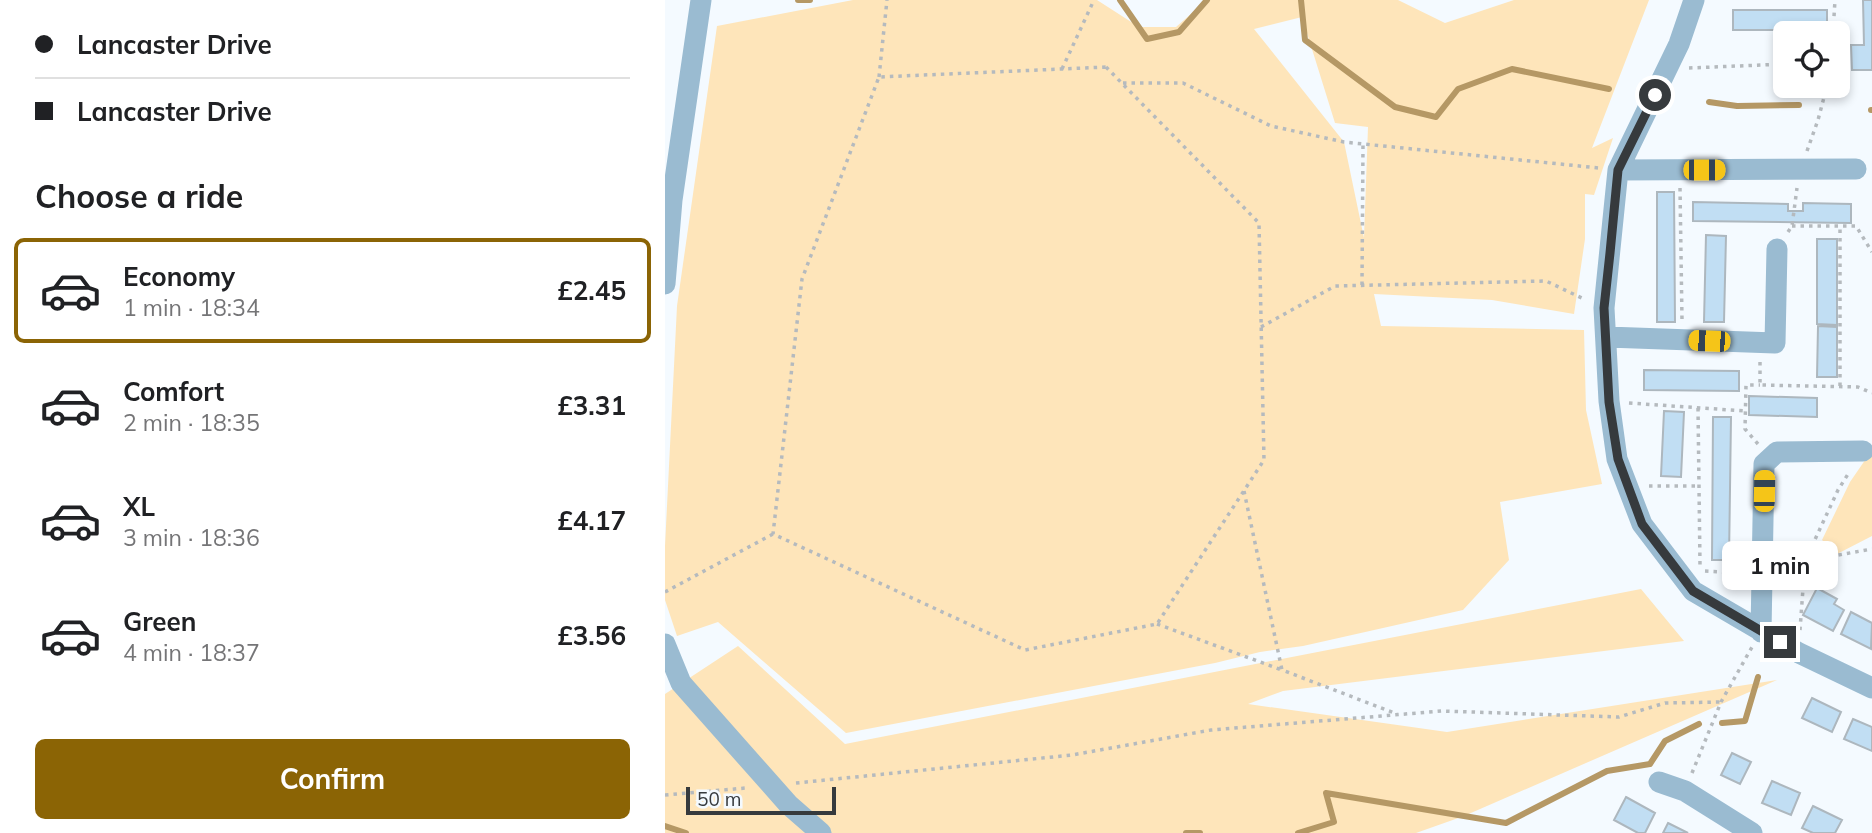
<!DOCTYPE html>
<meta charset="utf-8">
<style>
body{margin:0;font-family:Mulish,sans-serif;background:#f2f2f2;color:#202124;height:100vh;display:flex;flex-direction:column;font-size:26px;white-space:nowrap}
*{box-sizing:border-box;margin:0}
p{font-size:23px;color:#757577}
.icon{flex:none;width:38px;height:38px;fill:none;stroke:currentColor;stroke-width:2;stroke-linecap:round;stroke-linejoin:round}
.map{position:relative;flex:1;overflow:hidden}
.sheet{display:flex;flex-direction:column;background:#fff;width:665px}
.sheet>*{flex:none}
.hud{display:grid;align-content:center;height:154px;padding:0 35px;background:#fff}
.tools{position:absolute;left:1108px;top:21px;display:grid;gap:14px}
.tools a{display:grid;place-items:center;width:77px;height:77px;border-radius:10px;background:#fff;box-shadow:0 4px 10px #0003;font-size:35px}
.scale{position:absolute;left:21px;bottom:18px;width:150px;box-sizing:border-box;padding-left:7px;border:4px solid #363a3d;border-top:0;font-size:19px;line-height:24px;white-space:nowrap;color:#363a3d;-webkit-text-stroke:5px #f4faff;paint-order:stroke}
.end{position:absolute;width:32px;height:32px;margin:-16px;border:9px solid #363a3d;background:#fff;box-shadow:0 0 0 4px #fff}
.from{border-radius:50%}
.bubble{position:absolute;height:49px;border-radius:10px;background:#fff;box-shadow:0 4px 10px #0003;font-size:23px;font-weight:700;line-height:49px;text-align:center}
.car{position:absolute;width:21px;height:42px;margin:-21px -10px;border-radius:9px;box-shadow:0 0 5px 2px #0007;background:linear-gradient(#f5c518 24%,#345 0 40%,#f5c518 0 76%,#345 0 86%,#f5c518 0)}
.hud b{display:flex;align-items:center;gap:24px;height:66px;font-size:26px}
.hud b+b{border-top:2px solid #e0e0e0}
.hud i{width:18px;height:18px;background:#202124}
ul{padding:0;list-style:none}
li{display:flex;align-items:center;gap:21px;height:105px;margin:0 14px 10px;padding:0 21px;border:4px solid transparent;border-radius:10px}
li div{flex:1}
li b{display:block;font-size:26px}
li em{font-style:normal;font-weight:700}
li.current{border-color:#8b6405}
li>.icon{width:63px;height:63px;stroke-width:1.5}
h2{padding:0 35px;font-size:32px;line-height:84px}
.cta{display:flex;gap:14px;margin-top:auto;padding:14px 35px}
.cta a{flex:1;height:80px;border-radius:10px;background:#8b6405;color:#fff;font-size:28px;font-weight:700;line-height:80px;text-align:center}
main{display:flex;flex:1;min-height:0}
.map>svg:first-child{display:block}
.green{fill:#fee5ba;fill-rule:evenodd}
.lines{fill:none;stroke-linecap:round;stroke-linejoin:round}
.stream{stroke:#b59865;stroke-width:6}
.building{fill:#c1def3;stroke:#adb7be;stroke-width:2}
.path{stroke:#b5babe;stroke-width:3.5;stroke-dasharray:3.5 5;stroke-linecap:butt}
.minor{stroke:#9abbd1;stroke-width:21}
.route{stroke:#363a3d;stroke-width:9}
</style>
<main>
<section class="sheet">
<div class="hud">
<b><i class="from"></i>Lancaster Drive</b>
<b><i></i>Lancaster Drive</b>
</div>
<h2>Choose a ride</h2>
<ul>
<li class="current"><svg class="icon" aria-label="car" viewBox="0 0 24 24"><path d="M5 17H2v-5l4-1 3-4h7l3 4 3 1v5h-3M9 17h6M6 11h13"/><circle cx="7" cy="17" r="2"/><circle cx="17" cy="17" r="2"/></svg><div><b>Economy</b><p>1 min · 18:34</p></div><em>£2.45</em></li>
<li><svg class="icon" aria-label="car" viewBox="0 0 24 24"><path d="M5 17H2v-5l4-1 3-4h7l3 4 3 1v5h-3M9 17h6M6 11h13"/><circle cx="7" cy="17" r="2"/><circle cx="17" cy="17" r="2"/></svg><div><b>Comfort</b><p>2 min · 18:35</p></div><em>£3.31</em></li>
<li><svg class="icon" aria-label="car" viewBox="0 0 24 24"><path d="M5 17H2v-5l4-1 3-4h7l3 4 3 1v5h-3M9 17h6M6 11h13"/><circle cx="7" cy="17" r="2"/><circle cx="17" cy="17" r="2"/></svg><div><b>XL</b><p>3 min · 18:36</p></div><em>£4.17</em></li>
<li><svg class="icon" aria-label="car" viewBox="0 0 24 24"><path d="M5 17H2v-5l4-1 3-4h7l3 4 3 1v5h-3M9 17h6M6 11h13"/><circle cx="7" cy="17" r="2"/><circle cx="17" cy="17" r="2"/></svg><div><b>Green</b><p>4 min · 18:37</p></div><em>£3.56</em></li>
</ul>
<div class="cta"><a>Confirm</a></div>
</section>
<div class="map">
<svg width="1207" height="833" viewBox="0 0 1207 833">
<rect width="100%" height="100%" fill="#f4faff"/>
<!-- green -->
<path class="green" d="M188,0h244l42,27h37l31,-27h191l47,23 69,-23h135l-57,148 21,-10 -19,57 -9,-1v45l-11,75 -82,-14 -118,-6 7,32 203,4 2,80 16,74 -102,18 9,58 -46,50 -160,36 -43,6 -45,11 -369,70 -128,-111 -41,14 -12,-36v-54l12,-240 40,-280zM637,17l33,106 33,4 -4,111 -20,-96 -90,-113z
M1207,450v86l-35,18 -15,-14 28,-58z
M976,589l43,52 -401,50 -35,13 199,28 330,-52 -313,136 -48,17h-751v-139l73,-48 107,98z"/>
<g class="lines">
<!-- stream -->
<path class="stream" d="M133,0h12
M455,0l27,39 32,-7 28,-32
M636,0l4,40 90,67 41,10 22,-28 54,-20 97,20
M1044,102l28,4 62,-1
M1206,110h1
M1057,723l23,-2 13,-44
M0,826l21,7
M521,833h14
M633,833l36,-11 -8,-29 180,30 101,-52 43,-7 15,-23 34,-17"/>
</g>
<!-- building -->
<path class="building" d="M1198,0h9v70h-20l-1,-25h13z
M1068,10h94v20h-94z
M992,192h17l1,130h-18z
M1028,202l95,2v7h15v-8l48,1v19l-158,-2z
M1041,235l20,1 -2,86h-20z
M1152,239h20v86l-20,-1z
M1153,326l19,1v50h-20z
M979,370l95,1v20l-95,-1z
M1084,396l68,2v19l-68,-2z
M999,411l20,1 -3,65 -20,-1z
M1048,417h18l-2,143h-17z
M1152,588l20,11 -3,5 10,6 -11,21 -30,-16z
M1186,612l21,11 -1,26 -30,-15z
M1147,698l29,14 -9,20 -30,-14z
M1188,719l19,8v24l-28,-12z
M1067,753l19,9 -11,22 -19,-9z
M1107,781l28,12 -9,22 -29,-12z
M961,797l29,16 -10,20h-7l-24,-13z
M1148,806l29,14 -7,13h-22l-11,-5z
M1003,823l20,10h-25z"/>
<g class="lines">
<!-- path -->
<path class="path" d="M1168,33l2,-33
M441,67l153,156 5,237 -107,164 -132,26 -252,-116 29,-255 77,-202z
M1024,68l96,-4
M397,69l32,-69
M214,77l8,-77
M458,83h60l88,43 73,16 255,26
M1142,151l11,-31 9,-34
M1015,188l2,132
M1127,226h64l16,26
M1123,232l4,-6 5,-38
M697,285l1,-141
M596,327l74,-41 211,-5 40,19
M1095,362v23l98,2 14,6
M1175,386v-160
M964,403l116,8
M1033,408l2,157
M1093,444l-13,-15 1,-44h14
M984,486h50
M579,491l38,179 115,44
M1140,561l67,-12
M1040,571l38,2
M0,592l108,-58
M492,624l125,46
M1135,630l5,-69 33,-71 12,-19
M1027,773l29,-71 31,-55
M131,783l276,-28 139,-25 231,-19 177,6 46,-14 56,-1
M0,795l81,-7"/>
<!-- minor -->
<path class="minor" d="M1029,0l-15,44 -61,126 -14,138 5,93 8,58 25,65 51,67 106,62 73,35
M953,170l238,-1
M0,284l7,-84 29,-200
M942,337l168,6 2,-94
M1096,632l3,-168 13,-12 86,-1
M0,644l16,39 108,122 32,28
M994,782l26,9 67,42"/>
</g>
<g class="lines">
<!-- route -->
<path class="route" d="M990,95l-37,75 -8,83 -6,55 5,94 9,57 24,65 51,67 87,51"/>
</g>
</svg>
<div class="tools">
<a><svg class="icon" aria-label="locate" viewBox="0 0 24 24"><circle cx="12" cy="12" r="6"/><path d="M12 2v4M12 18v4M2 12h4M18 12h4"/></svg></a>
</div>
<div class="scale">50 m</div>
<i class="end from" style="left:990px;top:95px"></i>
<i class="end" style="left:1115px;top:642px"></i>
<div class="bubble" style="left:1057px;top:541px;width:116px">1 min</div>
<i class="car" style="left:1039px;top:170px;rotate:90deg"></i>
<i class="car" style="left:1044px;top:341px;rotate:272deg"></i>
<i class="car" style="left:1099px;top:491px;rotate:1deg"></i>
</div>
</main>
